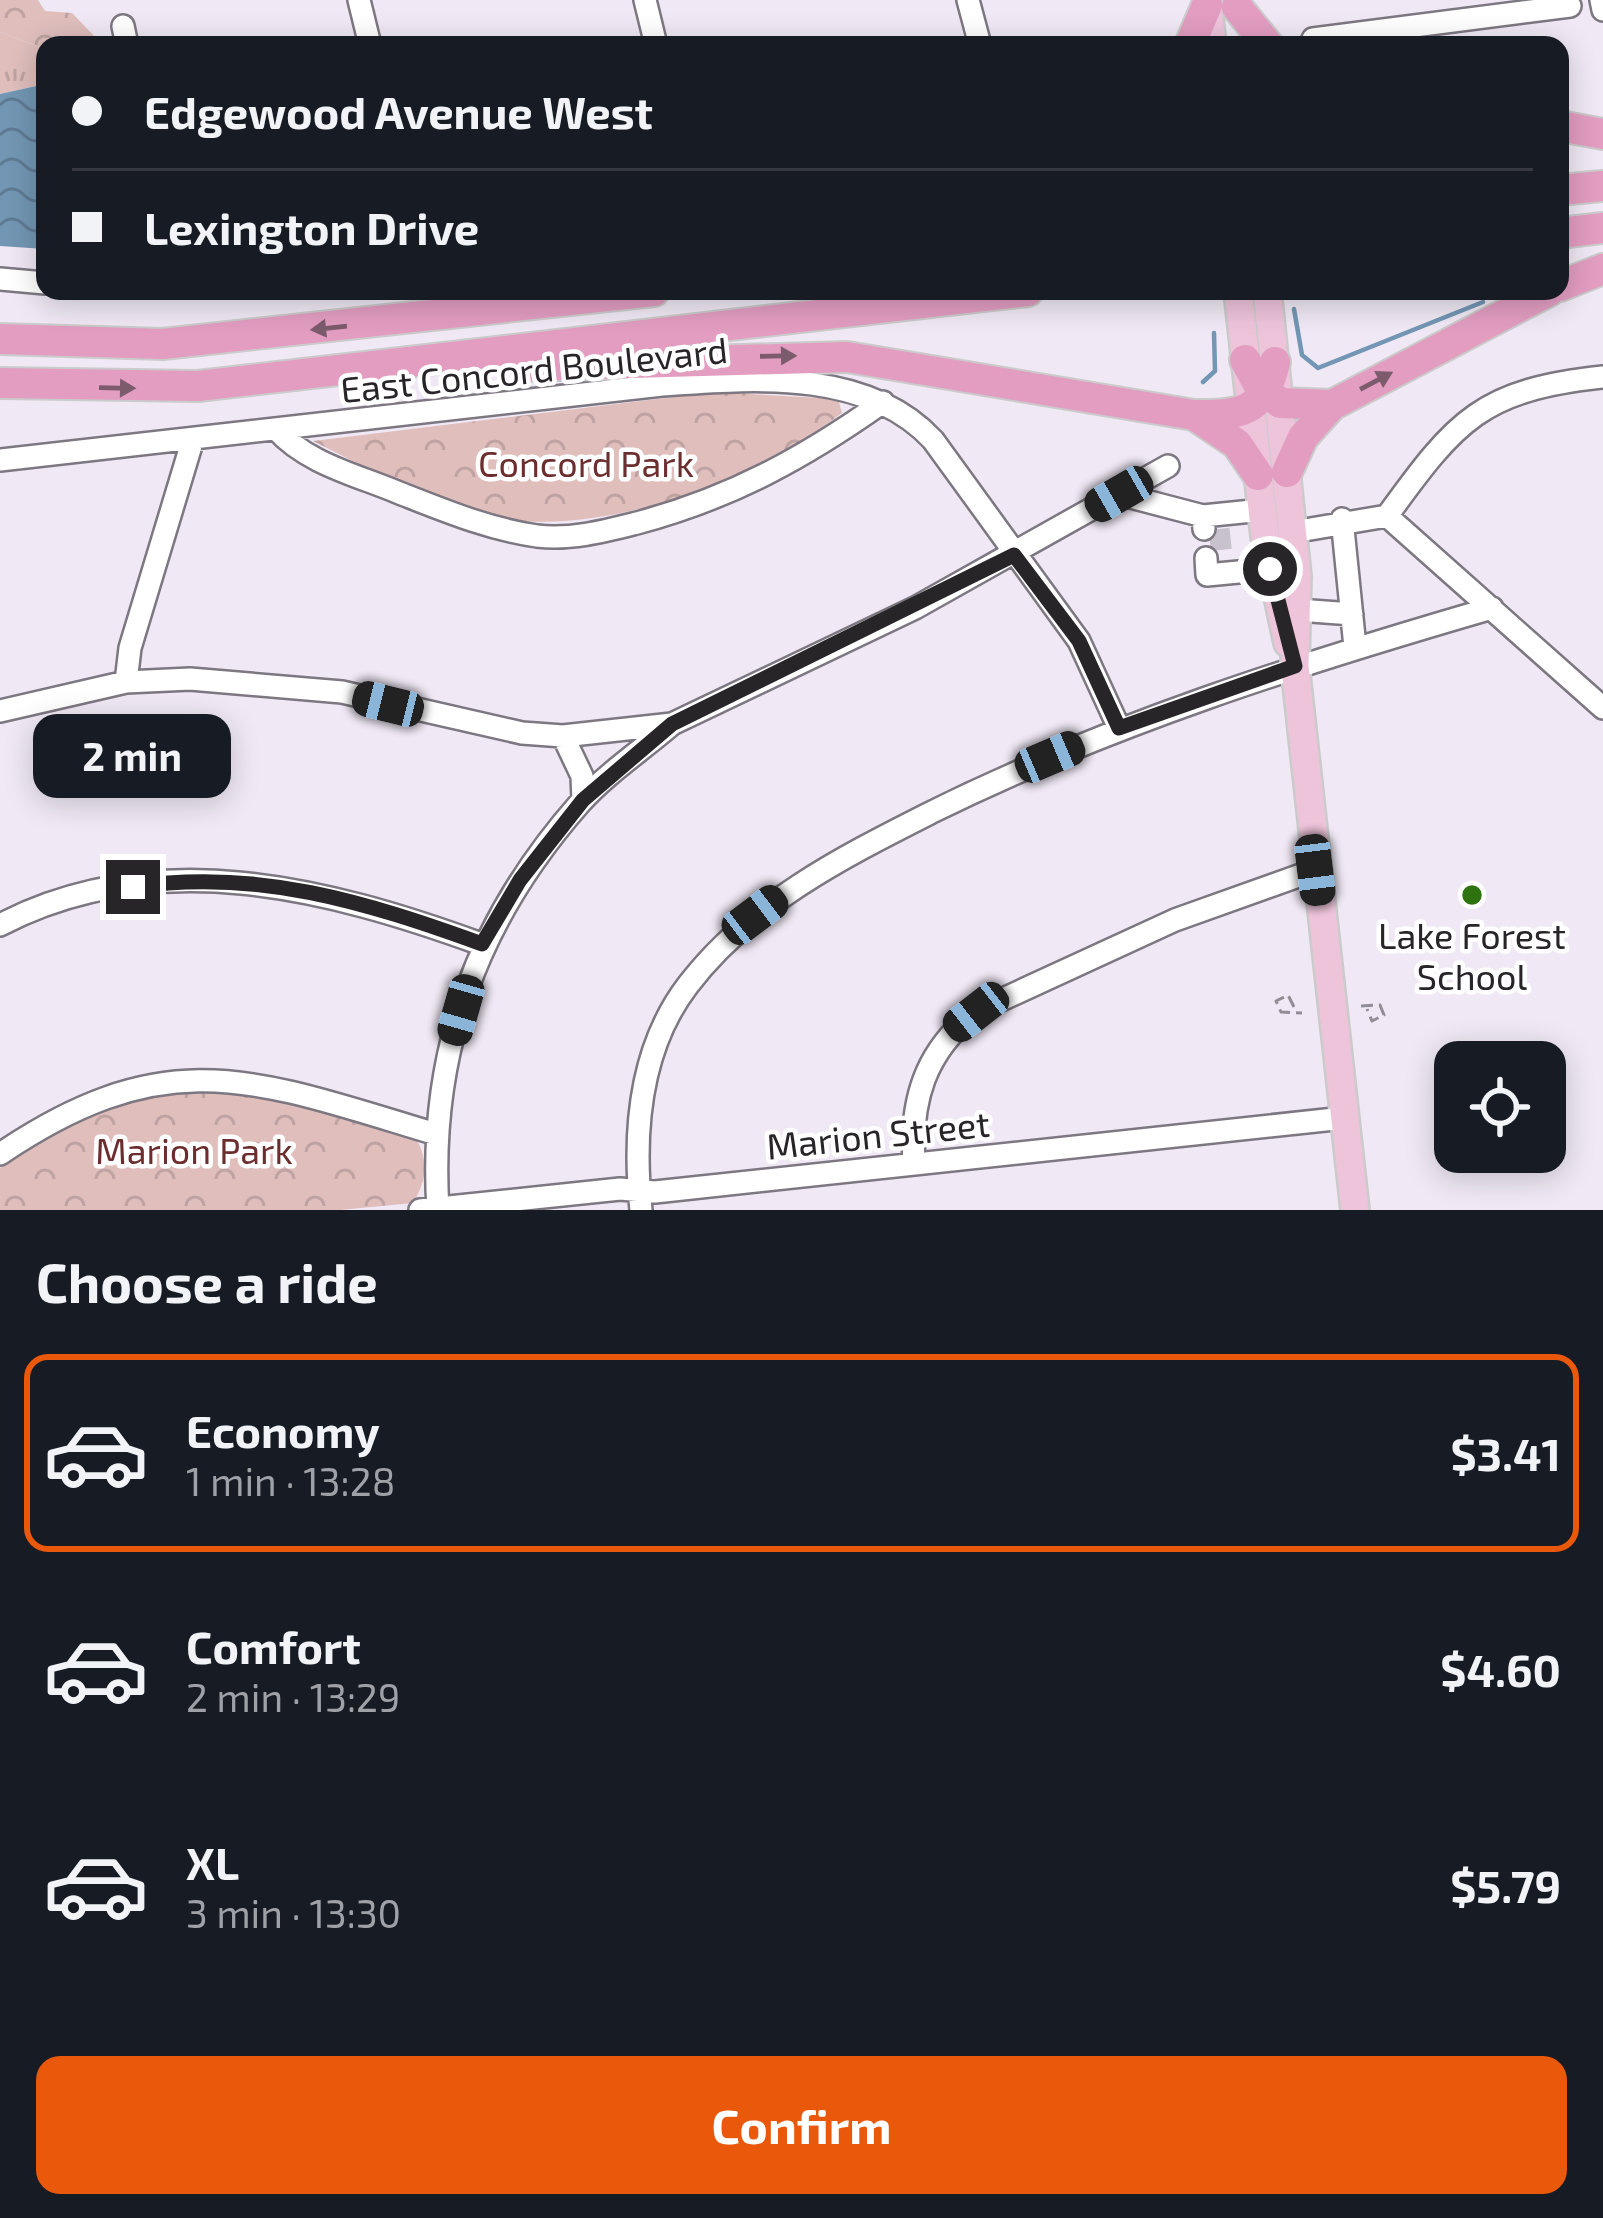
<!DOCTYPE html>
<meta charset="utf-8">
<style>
body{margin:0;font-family:"Exo 2",sans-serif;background:#20242c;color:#f1f3f6;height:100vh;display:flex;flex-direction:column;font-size:45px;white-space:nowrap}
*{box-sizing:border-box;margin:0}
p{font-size:39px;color:#9ea1a6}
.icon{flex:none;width:66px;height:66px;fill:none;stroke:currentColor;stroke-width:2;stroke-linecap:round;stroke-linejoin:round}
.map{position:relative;height:1210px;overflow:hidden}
.sheet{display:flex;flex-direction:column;background:#171b24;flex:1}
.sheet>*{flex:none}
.banner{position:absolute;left:36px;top:36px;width:1533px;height:264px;border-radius:24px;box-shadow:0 6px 30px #0003;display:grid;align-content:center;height:264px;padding:0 36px;background:#171b24}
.buttons{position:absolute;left:1434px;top:1041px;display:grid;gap:24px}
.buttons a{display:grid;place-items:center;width:132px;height:132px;border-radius:24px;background:#171b24;box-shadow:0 6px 30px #0003;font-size:60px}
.end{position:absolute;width:54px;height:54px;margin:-27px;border:15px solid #282529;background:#fff;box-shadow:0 0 0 6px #fff}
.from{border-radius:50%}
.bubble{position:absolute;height:84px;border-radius:24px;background:#171b24;box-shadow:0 6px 30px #0003;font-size:39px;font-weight:700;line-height:84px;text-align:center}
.car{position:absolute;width:36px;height:72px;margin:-36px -18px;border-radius:15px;box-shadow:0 0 9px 3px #0007;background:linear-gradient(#222 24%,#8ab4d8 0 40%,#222 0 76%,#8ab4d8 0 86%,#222 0)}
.banner b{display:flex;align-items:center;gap:42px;height:114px;font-size:45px}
.banner b+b{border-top:3px solid #363941}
.banner i{width:30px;height:30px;background:#f1f3f6}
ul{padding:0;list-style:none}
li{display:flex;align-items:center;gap:36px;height:198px;margin:0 24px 18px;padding:0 12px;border:6px solid transparent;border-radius:24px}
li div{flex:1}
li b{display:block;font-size:45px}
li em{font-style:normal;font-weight:700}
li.current{border-color:#ea580c}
li>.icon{width:108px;height:108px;stroke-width:1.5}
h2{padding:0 36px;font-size:54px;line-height:144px}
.action{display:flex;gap:24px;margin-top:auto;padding:24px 36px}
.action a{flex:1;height:138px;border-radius:24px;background:#ea580c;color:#fff;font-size:48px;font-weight:700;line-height:138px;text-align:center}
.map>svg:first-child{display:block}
.grass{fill:url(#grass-tufts)}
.forest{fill:url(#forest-crowns)}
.water{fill:url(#water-waves)}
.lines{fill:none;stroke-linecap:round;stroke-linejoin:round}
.stream{stroke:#7296b3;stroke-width:4.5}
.minor-tunnel{stroke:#c8c2cc;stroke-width:21;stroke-dasharray:21 10;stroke-linecap:butt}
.minor-casing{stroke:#7d7781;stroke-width:26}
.major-casing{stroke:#cbcbcc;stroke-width:32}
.highway-casing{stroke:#cbcbcc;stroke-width:34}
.path{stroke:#928c95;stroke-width:3;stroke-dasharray:12 6;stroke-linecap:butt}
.minor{stroke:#fff;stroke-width:21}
.major{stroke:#eec4da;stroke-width:27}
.highway{stroke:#e29dc1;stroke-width:30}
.oneway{fill:#7c5b6d}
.route{stroke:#282529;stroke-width:15}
.poi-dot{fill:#2f7310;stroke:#fff;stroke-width:4.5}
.labels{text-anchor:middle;stroke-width:9;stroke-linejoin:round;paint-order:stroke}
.street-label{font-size:36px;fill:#282529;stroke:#fff}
.park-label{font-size:36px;fill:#6b2d2e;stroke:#fff}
.poi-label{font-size:36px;fill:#282529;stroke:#fff}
</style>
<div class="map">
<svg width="1603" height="1210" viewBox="0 0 1603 1210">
<defs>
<pattern id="grass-tufts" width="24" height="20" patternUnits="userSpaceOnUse" patternTransform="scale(3)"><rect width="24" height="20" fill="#dfbebc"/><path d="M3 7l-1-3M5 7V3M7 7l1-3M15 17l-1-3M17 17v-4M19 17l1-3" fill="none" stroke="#bfa3a2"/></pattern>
<pattern id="forest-crowns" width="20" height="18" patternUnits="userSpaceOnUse" patternTransform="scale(3)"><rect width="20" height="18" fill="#dfbebc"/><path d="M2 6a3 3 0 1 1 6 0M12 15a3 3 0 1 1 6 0" fill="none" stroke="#bfa3a2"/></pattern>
<pattern id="water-waves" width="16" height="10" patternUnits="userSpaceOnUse" patternTransform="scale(3)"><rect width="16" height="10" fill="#7296b3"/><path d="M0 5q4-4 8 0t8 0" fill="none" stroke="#5e7a92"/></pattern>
</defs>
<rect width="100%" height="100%" fill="#f0e9f5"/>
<!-- grass -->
<path class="grass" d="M0,32l45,17v35l-45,10z"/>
<!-- forest -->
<path class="forest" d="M0,0h38l7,11 27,2 31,32 -58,4 -45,-17z
M714,392l124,7 4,14c-84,66 -235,124 -343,105 -64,-11 -129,-49 -186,-77z
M172,1088l111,10 132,39c14,23 12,43 -2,66l-73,7h-340v-42c52,-40 109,-63 172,-80z"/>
<!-- water -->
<path class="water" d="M45,84v165l-45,-3v-152z"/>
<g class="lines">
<!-- stream -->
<path class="stream" d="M1294,309l8,46 16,13 165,-66
M1203,382l12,-11 -1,-38"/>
<!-- minor-tunnel -->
<path class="minor-tunnel" d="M1219,529l3,27"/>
<defs>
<path id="minor" d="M359,0l11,45
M645,0l11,45
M968,0l12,45
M1601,0l2,10
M123,26l4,19
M1313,39l257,-33
M0,279l45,4
M276,429c30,34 80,46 121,63 46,18 91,37 140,44 34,4 68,-5 100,-13 94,-25 167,-65 246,-121
M0,460l662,-75c90,-6 204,-17 271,55l146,201 40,87
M1119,494l84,22
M1387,516l216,192
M1387,516c70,-97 95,-126 216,-139
M1342,519l13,128
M1204,529l-1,-13 59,-6
M1293,532l94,-16
M1206,558l1,17 63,-6
M1298,610l54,4
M126,682l4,-34 63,-209
M0,711l126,-29 64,-3 152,13 180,41 41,3 109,-12 243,-116 253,-142
M563,736l19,40 1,24
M0,925c156,-81 327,-37 481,19
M0,1154c169,-114 256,-74 436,-20
M914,1164c-4,-64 11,-112 61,-152l200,-92 140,-50
M420,1210l200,-21 35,3 689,-74
M438,1210c-10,-157 38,-289 142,-407 26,-29 62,-53 91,-78
M641,1210c-8,-76 -2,-161 47,-225 62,-81 153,-127 242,-172 180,-89 369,-149 562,-205"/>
<path id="major" d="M1207,0l5,45
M1238,291l27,245 23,107
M1267,291l30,285 -2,90 60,544"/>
<path id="highway" d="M1237,7l31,38
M1190,45l17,-40
M1560,126l43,8
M1560,190l43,-4
M1560,233l43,-5
M1560,286l43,-17
M0,339l163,5 491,-53
M1245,360l13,24 22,19 52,2 217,-114
M526,366l321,-9 347,58c46,1 71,-3 81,-53
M0,383l198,3 830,-95
M1194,415l43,29 21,31
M1287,472l16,-35 29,-32"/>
</defs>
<!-- minor casing -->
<use href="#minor" class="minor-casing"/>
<!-- major casing -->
<use href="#major" class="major-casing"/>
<!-- highway casing -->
<use href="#highway" class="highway-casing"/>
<!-- path -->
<path class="path" d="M1361,1006l19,-1 4,10 -12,6 -5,-12
M1294,1007l-6,-12 -12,6 5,11 21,1"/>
<!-- minor -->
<use href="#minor" class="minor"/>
<!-- major -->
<use href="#major" class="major"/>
<!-- highway -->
<use href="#highway" class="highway"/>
</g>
<!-- one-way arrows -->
<defs><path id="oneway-solid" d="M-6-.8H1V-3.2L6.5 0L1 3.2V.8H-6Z" transform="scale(3)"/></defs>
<g class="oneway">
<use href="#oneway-solid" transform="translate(329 328) rotate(174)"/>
<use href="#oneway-solid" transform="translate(778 356) rotate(-1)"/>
<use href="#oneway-solid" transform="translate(1376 381) rotate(-28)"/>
<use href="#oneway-solid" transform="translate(117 388) rotate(1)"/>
</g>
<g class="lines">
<!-- route -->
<path class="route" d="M133,887c124,-19 233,15 349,57l38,-64 63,-80 89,-76 342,-169 65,86 40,87 176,-62 -25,-97"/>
</g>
<!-- markers -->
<circle class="poi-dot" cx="1472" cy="895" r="12"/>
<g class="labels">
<!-- street labels -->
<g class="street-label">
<text transform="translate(534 370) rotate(-6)" y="13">East Concord Boulevard</text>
<text transform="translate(878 1135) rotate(-6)" y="13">Marion Street</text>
</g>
<!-- park labels -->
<g class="park-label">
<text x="586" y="477">Concord Park</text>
<text x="194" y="1164">Marion Park</text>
</g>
<!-- poi labels -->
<g class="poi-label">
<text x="1472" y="949">Lake Forest<tspan x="1472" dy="41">School</tspan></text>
</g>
</g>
</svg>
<div class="buttons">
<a><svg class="icon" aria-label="locate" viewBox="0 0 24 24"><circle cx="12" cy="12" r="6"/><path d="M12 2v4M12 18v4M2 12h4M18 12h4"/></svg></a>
</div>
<i class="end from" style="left:1270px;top:569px"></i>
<i class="end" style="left:133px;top:887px"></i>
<div class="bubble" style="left:33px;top:714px;width:198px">2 min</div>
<i class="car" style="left:1119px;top:494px;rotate:240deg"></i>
<i class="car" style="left:388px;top:704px;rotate:284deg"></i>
<i class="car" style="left:1050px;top:757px;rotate:67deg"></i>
<i class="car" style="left:1315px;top:870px;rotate:173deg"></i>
<i class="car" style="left:755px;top:915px;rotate:53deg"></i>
<i class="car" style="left:461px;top:1010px;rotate:196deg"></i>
<i class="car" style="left:976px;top:1012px;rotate:232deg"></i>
<div class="banner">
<b><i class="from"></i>Edgewood Avenue West</b>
<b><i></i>Lexington Drive</b>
</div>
</div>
<section class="sheet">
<h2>Choose a ride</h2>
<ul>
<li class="current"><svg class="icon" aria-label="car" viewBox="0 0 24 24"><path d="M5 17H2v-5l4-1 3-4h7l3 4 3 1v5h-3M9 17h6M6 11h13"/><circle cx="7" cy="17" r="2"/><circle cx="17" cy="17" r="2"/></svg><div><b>Economy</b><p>1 min · 13:28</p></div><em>$3.41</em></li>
<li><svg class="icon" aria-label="car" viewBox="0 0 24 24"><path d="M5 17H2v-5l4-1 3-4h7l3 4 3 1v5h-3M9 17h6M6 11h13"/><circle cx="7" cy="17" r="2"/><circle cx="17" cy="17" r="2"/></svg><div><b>Comfort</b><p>2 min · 13:29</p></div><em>$4.60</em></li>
<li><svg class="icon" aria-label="car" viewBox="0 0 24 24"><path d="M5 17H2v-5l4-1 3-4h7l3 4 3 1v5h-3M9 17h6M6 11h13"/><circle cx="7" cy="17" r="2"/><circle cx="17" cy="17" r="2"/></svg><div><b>XL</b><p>3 min · 13:30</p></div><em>$5.79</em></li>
</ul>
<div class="action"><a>Confirm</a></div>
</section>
